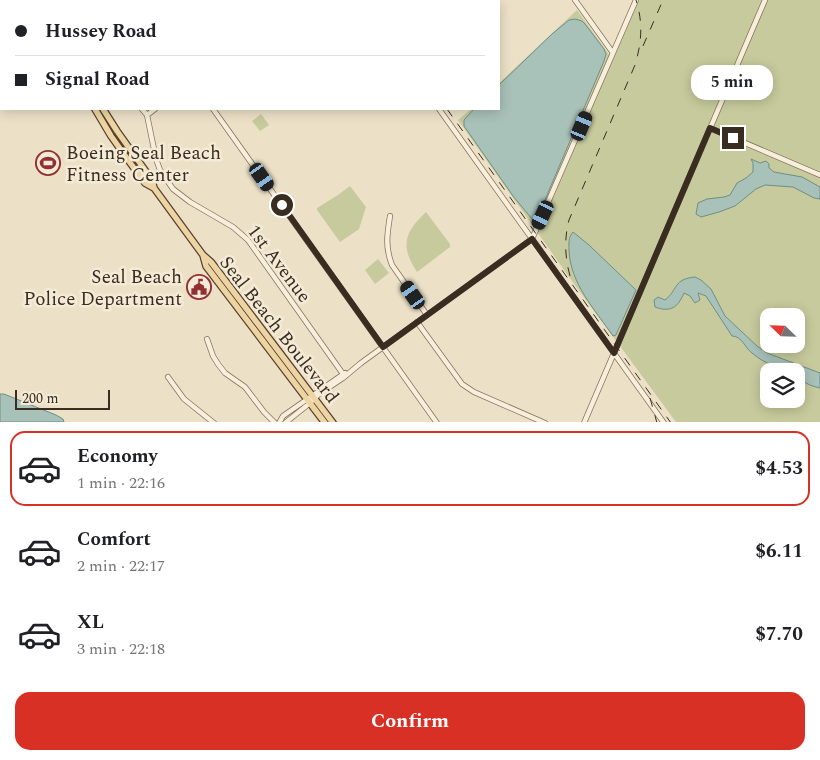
<!DOCTYPE html>
<meta charset="utf-8">
<style>
body{margin:0;font-family:Spectral,serif;background:#f2f2f2;color:#202124;height:100vh;display:flex;flex-direction:column;font-size:19px;white-space:nowrap}
*{box-sizing:border-box;margin:0}
p{font-size:16px;color:#757577}
.icon{flex:none;width:28px;height:28px;fill:none;stroke:currentColor;stroke-width:2;stroke-linecap:round;stroke-linejoin:round}
.map{position:relative;height:422px;overflow:hidden}
.side{display:flex;flex-direction:column;background:#fff;flex:1}
.side>*{flex:none}
.guide{position:absolute;left:0px;top:0px;width:500px;height:110px;box-shadow:0 2px 12px #0003;display:grid;align-content:center;height:110px;padding:0 15px;background:#fff}
.needle{width:32px;rotate:293deg}
.tools{position:absolute;left:760px;top:308px;display:grid;gap:10px}
.tools a{display:grid;place-items:center;width:45px;height:45px;border-radius:10px;background:#fff;box-shadow:0 2px 12px #0003;font-size:25px}
.scale{position:absolute;left:15px;bottom:12px;width:95px;box-sizing:border-box;padding-left:5px;border:2px solid #392c20;border-top:0;font-size:14px;line-height:18px;white-space:nowrap;color:#392c20;-webkit-text-stroke:4px #f4ebd7;paint-order:stroke}
.end{position:absolute;width:22px;height:22px;margin:-11px;border:6px solid #392c20;background:#fff;box-shadow:0 0 0 2px #fff}
.from{border-radius:50%}
.bubble{position:absolute;height:35px;border-radius:15px;background:#fff;box-shadow:0 2px 12px #0003;font-size:16px;font-weight:700;line-height:35px;text-align:center}
.car{position:absolute;width:15px;height:30px;margin:-15px -8px;border-radius:6px;box-shadow:0 0 4px 1px #0007;background:linear-gradient(#222 24%,#8ab4d8 0 40%,#222 0 76%,#8ab4d8 0 86%,#222 0)}
.guide b{display:flex;align-items:center;gap:18px;height:48px;font-size:19px}
.guide b+b{border-top:1px solid #e0e0e0}
.guide i{width:12px;height:12px;background:#202124}
ul{padding:9px 0 0;list-style:none}
li{display:flex;align-items:center;gap:15px;height:75px;margin:0 10px 8px;padding:0 5px;border:2px solid transparent;border-radius:15px}
li div{flex:1}
li b{display:block;font-size:19px}
li em{font-style:normal;font-weight:700}
li.selected{border-color:#d93025}
li>.icon{width:45px;height:45px;stroke-width:1.5}
.button{display:flex;gap:10px;margin-top:auto;padding:10px 15px}
.button a{flex:1;height:58px;border-radius:15px;background:#d93025;color:#fff;font-size:20px;font-weight:700;line-height:58px;text-align:center}
.map>svg:first-child{display:block}
.green{fill:#c6ca9c;fill-rule:evenodd}
.water{fill:#a8c1b9;stroke:#6f8f86}
.lines{fill:none;stroke-linecap:round;stroke-linejoin:round}
.minor-casing{stroke:#87735d;stroke-width:6}
.major-casing{stroke:#564231;stroke-width:8}
.minor{stroke:#f7eedb;stroke-width:4.5}
.major{stroke:#edd4a2;stroke-width:5.5}
.rail{stroke:#392c20;stroke-width:1;stroke-dasharray:9 9;stroke-linecap:butt}
.route{stroke:#392c20;stroke-width:6}
.labels{text-anchor:middle;stroke-width:5;stroke-linejoin:round;paint-order:stroke}
.poi-label{font-size:19px;fill:#392c20;stroke:#f4ebd7;text-anchor:start}
.street-label{font-size:19px;fill:#392c20;stroke:#f4ebd7}
</style>
<div class="map">
<svg width="820" height="423" viewBox="0 0 820 423">
<rect width="100%" height="100%" fill="#ece1c7"/>
<!-- green -->
<path class="green" d="M639,0h181v422h-144l-107,-145 -111,-157 13,-11h28v-26l78,-73 36,50zM769,316h27v28h-27zM769,371h27v28h-27z
M261,114l8,11 -9,6 -8,-10z
M350,186l16,21 -7,22 -19,13 -23,-32v-2l21,-13z
M426,212l24,32v3l-33,25c-17,-26 -13,-39 9,-60z
M378,259l11,14 -14,11 -10,-14z"/>
<!-- water -->
<path class="water" d="M575,19l7,2 3,3 19,25 2,5 -2,7 -65,153 -3,3 -4,2 -19,-23 -49,-70v-6l10,-11h25v-24l53,-51 17,-14z
M751,159l9,4 6,-2 3,3v4l5,4 28,5 18,10v12l-6,-1 -21,-11 -28,-2 -9,4 -21,17 -16,6 -18,5 -5,-3 2,-11 9,-4 17,-2 6,-2 7,-12 9,-5 7,-6v-9z
M573,232l16,13 47,45 -20,45 -3,1c-18,-26 -43,-53 -44,-86 0,-7 -1,-12 4,-18z
M695,277l6,3 10,9 14,27 32,30 10,7 53,20v15c-13,-3 -14,-5 -24,-12v-5c-15,0 -32,-8 -44,-18 -7,-5 -10,-17 -20,-17l-26,-40 -8,-3 2,7 -5,3 -5,-7 -6,-3c-6,14 -13,20 -29,14l-1,-7 4,-3 7,3c13,-10 8,-21 30,-23z
M0,394h4l52,21 7,4 1,3h-64z"/>
<g class="lines">
<defs>
<path id="minor" d="M157,0l1,1
M292,0v1
M361,0l1,1
M575,0l38,53
M142,109l5,6 9,44 4,11 13,19 17,13 43,25 15,13 95,134
M213,109l224,314
M439,109l225,314
M147,115l8,-6
M710,128l110,47
M390,216c-3,19 -5,31 2,49l35,50
M417,322l45,62 12,8 71,31
M207,339l6,17 5,8 7,9 20,14 19,25 11,11
M168,377l16,22 30,24
M279,423l4,-7 62,-43
M285,423l25,-20 9,-9 24,-16 18,-15 171,-124 104,-239
M584,423l181,-423"/>
<path id="major" d="M54,0v1
M61,0l1,1
M95,109l16,27 20,28 14,19 9,5 49,67 8,7 122,161
M103,109l14,22 35,49 2,8
M203,255l3,11 119,157"/>
</defs>
<!-- minor casing -->
<use href="#minor" class="minor-casing"/>
<!-- major casing -->
<use href="#major" class="major-casing"/>
<!-- minor -->
<use href="#minor" class="minor"/>
<!-- major -->
<use href="#major" class="major"/>
<!-- rail -->
<path class="rail" d="M369,0v1
M643,46l20,-46
M447,109l224,314
M570,276c-5,-18 -6,-37 -1,-56l66,-155c7,-23 8,-43 1,-65
M650,398l7,25"/>
</g>
<g class="lines">
<!-- route -->
<path class="route" d="M282,205l101,142 149,-108 82,114 96,-225 23,10"/>
</g>
<!-- icons -->
<defs>
<symbol id="stadium-ring" viewBox="-11 -11 22 22"><circle r="9.5" fill="#f4ebd7" stroke="#933033" stroke-width="1.5"/><path d="M0-5a6.5 5 0 1 0 0 10a6.5 5 0 1 0 0-10ZM-3.5-1.8h7v3.6h-7Z" fill="#933033"/></symbol>
<symbol id="civic-ring" viewBox="-11 -11 22 22"><circle r="9.5" fill="#f4ebd7" stroke="#933033" stroke-width="1.5"/><path d="M-.6-6.5H3V-4.5H.6V-3L4-1V1h2V6H-6V1h2V-1L-.6-3ZM-1.2 2.5V6h2.4V2.5Z" fill="#933033"/></symbol>
</defs>
<g fill-rule="evenodd">
<use href="#stadium-ring" x="34" y="149" width="28" height="28"/>
<use href="#civic-ring" x="185" y="273" width="28" height="28"/>
</g>
<g class="labels">
<!-- poi labels -->
<g class="poi-label">
<text x="66" y="159">Boeing Seal Beach<tspan x="66" dy="22">Fitness Center</tspan></text>
<text x="182" y="283" text-anchor="end">Seal Beach<tspan x="182" dy="22">Police Department</tspan></text>
</g>
<!-- street labels -->
<g class="street-label">
<text transform="translate(280 263) rotate(53)" y="7">1st Avenue</text>
<text transform="translate(280 329) rotate(52)" y="7">Seal Beach Boulevard</text>
</g>
</g>
</svg>
<div class="tools">
<a><svg class="needle" viewBox="-14 -14 28 28"><path d="M0-13l5 13h-10z" fill="#e53935"/><path d="M0 13l5-13h-10z" fill="#757577"/></svg></a>
<a><svg class="icon" aria-label="layers" viewBox="0 0 24 24"><path d="M12 4l9 5-9 5-9-5zM3 14l9 5 9-5"/></svg></a>
</div>
<div class="scale">200 m</div>
<i class="end from" style="left:282px;top:205px"></i>
<i class="end" style="left:733px;top:138px"></i>
<div class="bubble" style="left:691px;top:65px;width:82px">5 min</div>
<i class="car" style="left:582px;top:126px;rotate:23deg"></i>
<i class="car" style="left:262px;top:177px;rotate:145deg"></i>
<i class="car" style="left:543px;top:215px;rotate:205deg"></i>
<i class="car" style="left:413px;top:295px;rotate:325deg"></i>
<div class="guide">
<b><i class="from"></i>Hussey Road</b>
<b><i></i>Signal Road</b>
</div>
</div>
<section class="side">
<ul>
<li class="selected"><svg class="icon" aria-label="car" viewBox="0 0 24 24"><path d="M5 17H2v-5l4-1 3-4h7l3 4 3 1v5h-3M9 17h6M6 11h13"/><circle cx="7" cy="17" r="2"/><circle cx="17" cy="17" r="2"/></svg><div><b>Economy</b><p>1 min · 22:16</p></div><em>$4.53</em></li>
<li><svg class="icon" aria-label="car" viewBox="0 0 24 24"><path d="M5 17H2v-5l4-1 3-4h7l3 4 3 1v5h-3M9 17h6M6 11h13"/><circle cx="7" cy="17" r="2"/><circle cx="17" cy="17" r="2"/></svg><div><b>Comfort</b><p>2 min · 22:17</p></div><em>$6.11</em></li>
<li><svg class="icon" aria-label="car" viewBox="0 0 24 24"><path d="M5 17H2v-5l4-1 3-4h7l3 4 3 1v5h-3M9 17h6M6 11h13"/><circle cx="7" cy="17" r="2"/><circle cx="17" cy="17" r="2"/></svg><div><b>XL</b><p>3 min · 22:18</p></div><em>$7.70</em></li>
</ul>
<div class="button"><a>Confirm</a></div>
</section>
